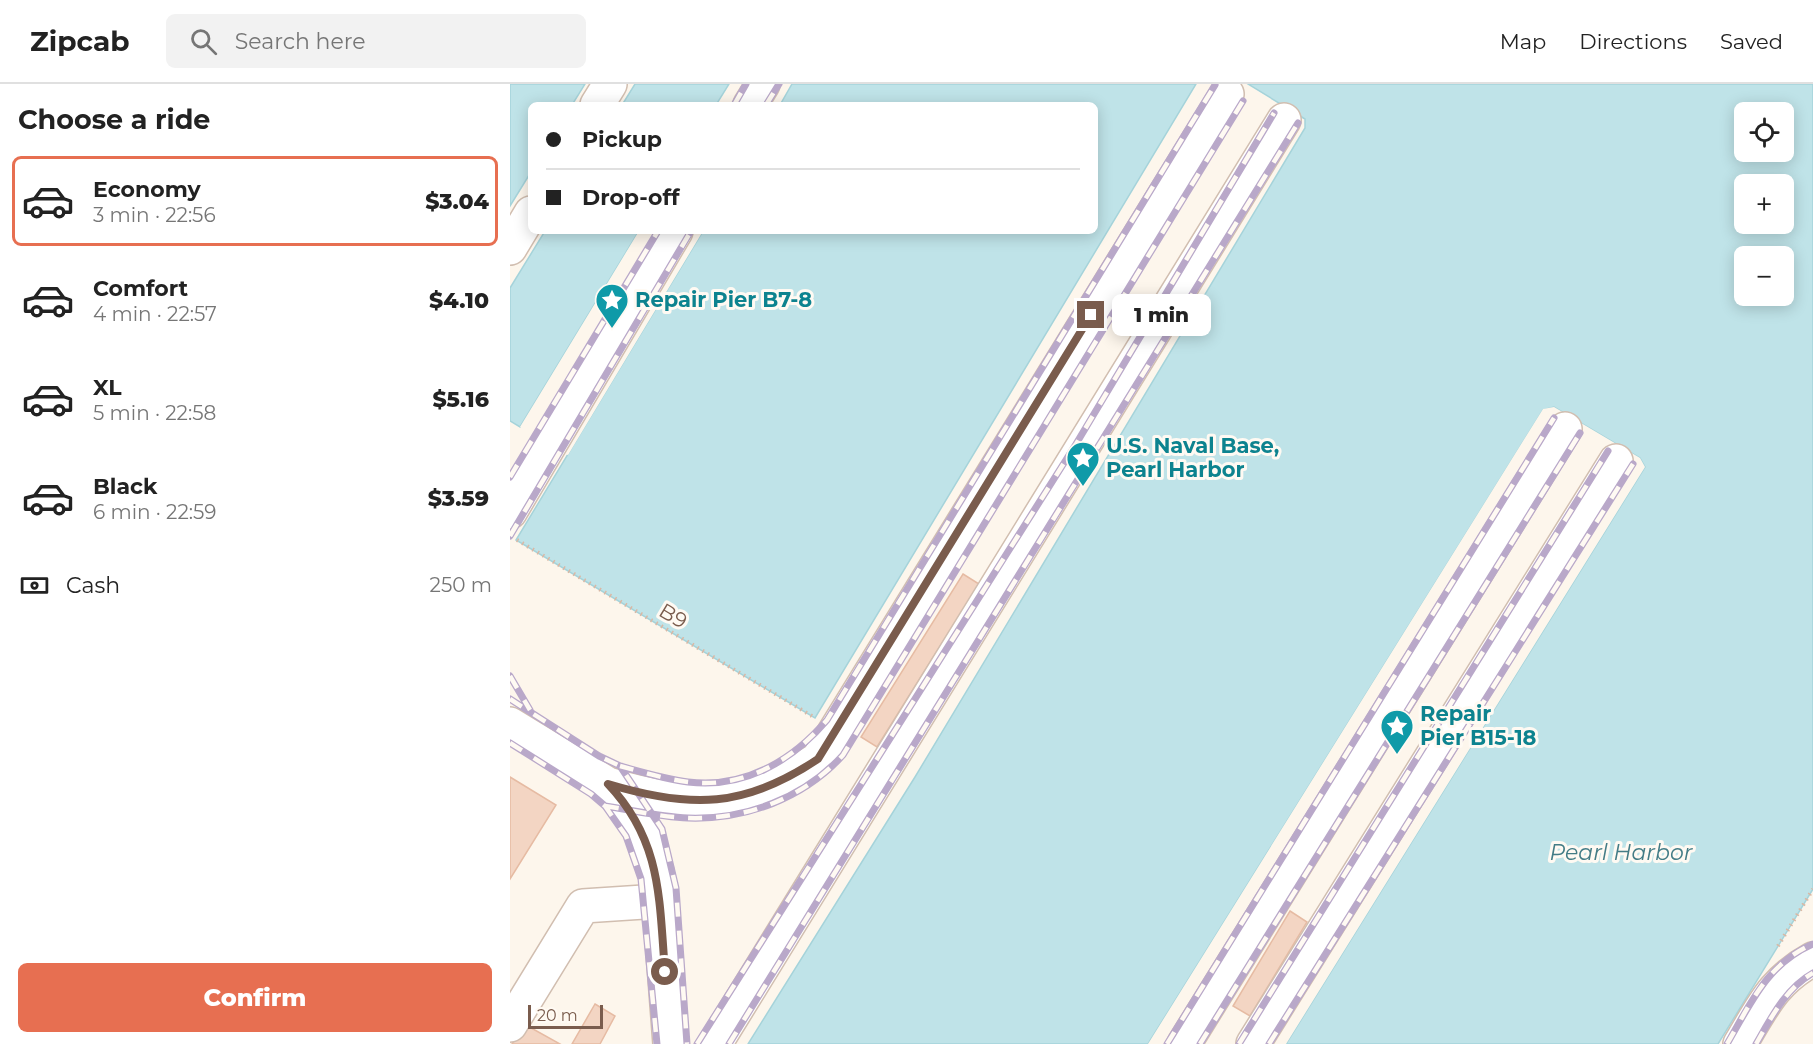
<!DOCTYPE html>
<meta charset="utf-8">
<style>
body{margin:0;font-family:Montserrat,sans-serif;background:#f2f2f2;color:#222;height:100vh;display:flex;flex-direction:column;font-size:22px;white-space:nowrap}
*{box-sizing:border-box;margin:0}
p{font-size:20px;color:#767676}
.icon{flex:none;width:33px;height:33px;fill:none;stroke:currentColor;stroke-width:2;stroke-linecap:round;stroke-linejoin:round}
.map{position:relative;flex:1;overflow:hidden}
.details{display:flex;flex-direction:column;background:#fff;width:510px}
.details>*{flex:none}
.hud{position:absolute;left:18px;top:18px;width:570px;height:132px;border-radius:9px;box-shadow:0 3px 15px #0003;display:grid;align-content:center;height:132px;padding:0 18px;background:#fff}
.buttons{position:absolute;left:1224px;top:18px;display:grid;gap:12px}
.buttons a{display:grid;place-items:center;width:60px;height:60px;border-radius:9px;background:#fff;box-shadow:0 3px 15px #0003;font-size:30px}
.scale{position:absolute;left:18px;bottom:15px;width:75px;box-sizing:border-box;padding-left:6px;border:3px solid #7a5c4d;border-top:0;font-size:16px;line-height:21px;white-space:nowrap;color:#7a5c4d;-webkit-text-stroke:4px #fffaf3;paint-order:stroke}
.end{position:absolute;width:27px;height:27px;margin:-14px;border:8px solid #7a5c4d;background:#fff;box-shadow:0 0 0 3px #fff}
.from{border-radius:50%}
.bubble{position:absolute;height:42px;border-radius:9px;background:#fff;box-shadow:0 3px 15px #0003;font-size:20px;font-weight:800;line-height:42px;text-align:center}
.hud b{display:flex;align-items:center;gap:21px;height:57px;font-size:22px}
.hud b+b{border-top:2px solid #e0e0e0}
.hud i{width:15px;height:15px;background:#222}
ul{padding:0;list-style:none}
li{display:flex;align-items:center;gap:18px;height:90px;margin:0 12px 9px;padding:0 6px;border:3px solid transparent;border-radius:9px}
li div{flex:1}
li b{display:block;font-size:22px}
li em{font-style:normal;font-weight:800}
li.current{border-color:#e76f51}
li>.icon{width:54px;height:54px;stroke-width:1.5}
h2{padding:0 18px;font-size:27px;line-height:72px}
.pay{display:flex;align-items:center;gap:15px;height:66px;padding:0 18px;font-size:22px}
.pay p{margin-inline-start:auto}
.primary-button{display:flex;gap:12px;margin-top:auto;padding:12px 18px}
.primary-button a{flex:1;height:69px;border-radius:9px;background:#e76f51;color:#fff;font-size:24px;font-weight:800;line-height:69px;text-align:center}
header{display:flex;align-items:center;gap:36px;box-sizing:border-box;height:84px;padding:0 30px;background:#fff;border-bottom:2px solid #e0e0e0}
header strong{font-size:28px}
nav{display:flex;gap:33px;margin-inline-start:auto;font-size:21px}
.search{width:420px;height:54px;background:#f2f2f2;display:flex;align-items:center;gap:15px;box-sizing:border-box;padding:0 21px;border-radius:9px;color:#767676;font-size:22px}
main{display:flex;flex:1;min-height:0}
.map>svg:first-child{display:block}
.water{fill:#bfe3e8;stroke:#a5d3da;stroke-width:1.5;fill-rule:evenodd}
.pier{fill:#fdf6ec}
.building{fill:#f3d5c3;stroke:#e6bba3;stroke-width:1.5}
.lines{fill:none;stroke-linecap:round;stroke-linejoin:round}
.minor-casing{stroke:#d1beb0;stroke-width:36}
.path{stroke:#d9b8a5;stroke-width:4;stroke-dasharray:1.5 4.5;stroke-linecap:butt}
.minor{stroke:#fff;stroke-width:33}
.rail-casing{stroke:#b9a8c9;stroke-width:7}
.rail{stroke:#fffaf3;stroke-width:4.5;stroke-dasharray:14;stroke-linecap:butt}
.route{stroke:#7a5c4d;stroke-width:8}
.labels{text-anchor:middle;stroke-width:6;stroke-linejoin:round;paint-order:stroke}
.culture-label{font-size:21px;font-weight:bold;fill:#0d838f;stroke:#fffaf3;text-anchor:start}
.street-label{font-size:21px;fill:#7a5c4d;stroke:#fffaf3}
.water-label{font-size:22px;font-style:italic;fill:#437c86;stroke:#fffaf3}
</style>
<header>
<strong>Zipcab</strong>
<div class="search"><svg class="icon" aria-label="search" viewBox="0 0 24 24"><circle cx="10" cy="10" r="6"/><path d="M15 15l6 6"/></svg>Search here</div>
<nav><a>Map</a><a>Directions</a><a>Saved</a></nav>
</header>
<main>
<section class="details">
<h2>Choose a ride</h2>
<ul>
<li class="current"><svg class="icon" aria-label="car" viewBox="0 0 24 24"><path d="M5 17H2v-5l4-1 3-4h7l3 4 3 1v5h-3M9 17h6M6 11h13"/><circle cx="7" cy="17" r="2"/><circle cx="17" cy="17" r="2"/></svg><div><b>Economy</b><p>3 min · 22:56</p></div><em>$3.04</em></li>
<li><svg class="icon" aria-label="car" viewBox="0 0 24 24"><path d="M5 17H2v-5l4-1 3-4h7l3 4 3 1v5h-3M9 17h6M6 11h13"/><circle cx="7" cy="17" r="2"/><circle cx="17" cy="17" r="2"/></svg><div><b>Comfort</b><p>4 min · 22:57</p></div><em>$4.10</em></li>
<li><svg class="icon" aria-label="car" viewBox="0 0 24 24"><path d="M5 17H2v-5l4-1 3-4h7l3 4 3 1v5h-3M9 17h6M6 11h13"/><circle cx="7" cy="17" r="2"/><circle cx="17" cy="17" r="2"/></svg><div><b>XL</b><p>5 min · 22:58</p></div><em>$5.16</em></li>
<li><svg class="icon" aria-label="car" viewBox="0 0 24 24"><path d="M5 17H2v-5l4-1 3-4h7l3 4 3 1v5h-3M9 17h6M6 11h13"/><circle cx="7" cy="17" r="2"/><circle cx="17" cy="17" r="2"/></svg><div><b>Black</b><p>6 min · 22:59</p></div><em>$3.59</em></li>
</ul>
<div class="pay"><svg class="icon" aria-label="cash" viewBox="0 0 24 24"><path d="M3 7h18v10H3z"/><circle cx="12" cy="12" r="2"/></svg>Cash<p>250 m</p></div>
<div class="primary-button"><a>Confirm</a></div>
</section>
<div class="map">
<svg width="1303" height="960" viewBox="0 0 1303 960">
<rect width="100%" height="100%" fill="#fdf6ec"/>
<!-- water -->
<path class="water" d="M0,0h75l-13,21h-41v67l-21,34z
M125,0h94l-13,21h-94z
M282,0h404l-381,634 -299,-178 187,-309h392v-126h-315z
M738,0h565v805l-95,155h-432l359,-577 -5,-9 -86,-51 -11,3 -395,634h-400l167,-267 390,-649v-9zM1234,28h40v40h-40zM1234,100h40v40h-40zM1234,172h40v40h-40z
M35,147h94l-119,196 -10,-6v-133z"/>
<!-- pier -->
<path class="pier" d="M129,147h3l-119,197 -3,-1z
M190,147h3l-135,224 -3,-1z
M1044,323l86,51 5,9 -359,577h-3l358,-577 -3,-7 -84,-50 -9,2 -393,632h-4l395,-635z"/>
<!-- building -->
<path class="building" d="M453,490l16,10 -102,163 -16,-10z
M0,693l46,28 -46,74z
M780,827l17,11 -57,94 -17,-10z
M85,920l20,12 -15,28h-28z
M14,940l36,20h-48z"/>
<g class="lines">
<defs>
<path id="minor" d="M87,21l13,-21
M240,21l13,-21
M0,164l21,-35
M0,428l166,-281
M0,640l98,60 14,15 23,38 12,35 13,172
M98,700c84,25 136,24 210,-25l409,-665
M0,941l73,-119 76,-5
M205,960l569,-924
M674,960l381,-615
M743,960l363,-583
M1230,960c23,-38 33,-63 73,-85"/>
</defs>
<!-- minor casing -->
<use href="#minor" class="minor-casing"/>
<!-- path -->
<path class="path" d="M7,456l295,176
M1268,862l35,-57"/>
<!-- minor -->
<use href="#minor" class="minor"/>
<defs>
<path id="rail" d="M224,21l12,-21
M256,21l13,-21
M0,393l148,-246
M0,452l181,-305
M0,592l20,34
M0,615l89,57 21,10 42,63 14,59 11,156
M0,659l81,51 14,12 21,30 15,43 16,165
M110,682c22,6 45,13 68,16 56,7 104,-21 139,-62l388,-635
M95,722c27,4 55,11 83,12 58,2 116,-20 155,-63l400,-654
M187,960l379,-600 198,-331
M219,960l569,-921
M657,960l387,-626
M690,960l380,-611
M729,960l369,-593
M759,960l364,-580
M1217,960c24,-41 40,-80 86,-100
M1246,960c15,-26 30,-56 57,-71"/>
</defs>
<!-- rail casing -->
<use href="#rail" class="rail-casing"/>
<!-- rail -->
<use href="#rail" class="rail"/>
</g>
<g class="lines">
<!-- route -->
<path class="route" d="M155,888c-6,-73 -3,-131 -57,-188 83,25 137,24 210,-25l273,-444"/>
</g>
<!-- icons -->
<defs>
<symbol id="sight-pin" viewBox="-11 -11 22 30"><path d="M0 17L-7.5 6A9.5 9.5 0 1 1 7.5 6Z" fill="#0f9aa8" stroke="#fffaf3"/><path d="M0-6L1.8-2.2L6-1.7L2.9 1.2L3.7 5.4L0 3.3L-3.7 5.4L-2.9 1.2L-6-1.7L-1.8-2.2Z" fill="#fff"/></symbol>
</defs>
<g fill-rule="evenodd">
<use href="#sight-pin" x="83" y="197" width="38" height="52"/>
<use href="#sight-pin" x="554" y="355" width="38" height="52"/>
<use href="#sight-pin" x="868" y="623" width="38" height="52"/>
</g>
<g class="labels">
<!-- culture labels -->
<g class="culture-label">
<text x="125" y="223">Repair Pier B7-8</text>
<text x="596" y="369">U.S. Naval Base,<tspan x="596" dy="24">Pearl Harbor</tspan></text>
<text x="910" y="637">Repair<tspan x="910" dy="24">Pier B15-18</tspan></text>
</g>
<!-- street labels -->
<g class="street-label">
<text transform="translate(163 532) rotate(31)" y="7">B9</text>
</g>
<!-- water labels -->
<g class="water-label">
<text x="1111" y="776">Pearl Harbor</text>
</g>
</g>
</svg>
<div class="buttons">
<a><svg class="icon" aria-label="locate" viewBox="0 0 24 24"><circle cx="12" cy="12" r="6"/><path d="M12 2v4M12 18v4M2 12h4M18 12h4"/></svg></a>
<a>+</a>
<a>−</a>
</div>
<div class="scale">20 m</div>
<i class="end from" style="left:155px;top:888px"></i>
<i class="end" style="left:581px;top:231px"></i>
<div class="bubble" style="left:602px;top:210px;width:99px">1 min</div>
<div class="hud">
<b><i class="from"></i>Pickup</b>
<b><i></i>Drop-off</b>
</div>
</div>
</main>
